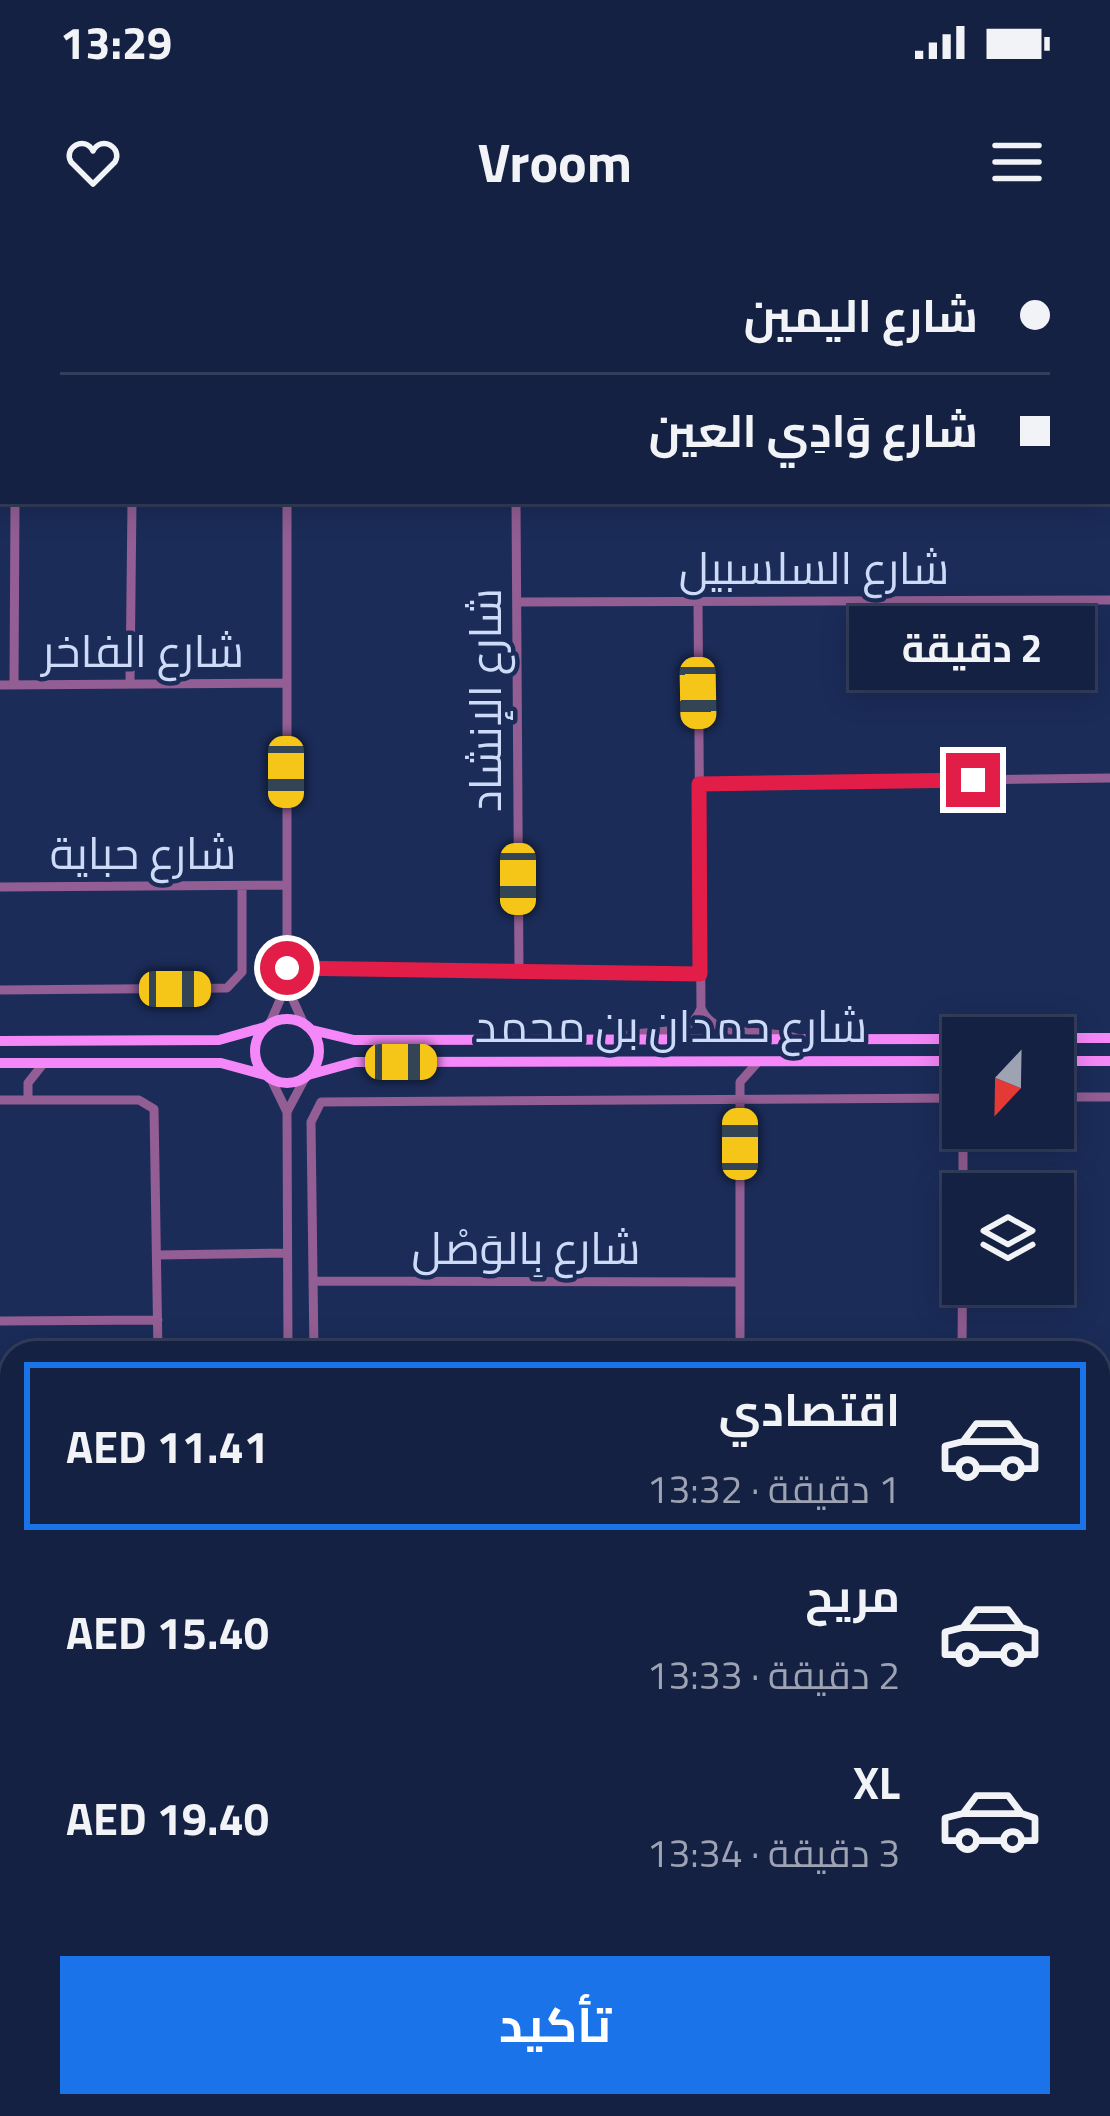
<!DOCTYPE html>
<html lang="ar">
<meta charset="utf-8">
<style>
body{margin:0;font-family:"Titillium Web",Cairo,sans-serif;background:#212e4e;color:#f1f3f6;direction:rtl;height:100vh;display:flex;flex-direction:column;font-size:45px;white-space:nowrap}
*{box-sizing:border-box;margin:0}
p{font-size:39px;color:#9da3b2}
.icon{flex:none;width:66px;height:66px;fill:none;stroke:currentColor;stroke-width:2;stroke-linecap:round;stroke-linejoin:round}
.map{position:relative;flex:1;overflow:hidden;direction:ltr}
.side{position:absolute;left:0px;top:1101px;width:1110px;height:777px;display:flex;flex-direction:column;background:#142143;border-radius:36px 36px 0 0;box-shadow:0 6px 30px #0003,0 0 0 3px #333e5c;direction:rtl}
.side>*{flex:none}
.guide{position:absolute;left:0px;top:0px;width:1110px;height:264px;box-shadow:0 6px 30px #0003,0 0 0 3px #333e5c;direction:rtl;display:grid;align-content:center;height:264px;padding:0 60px;background:#142143}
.needle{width:78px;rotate:202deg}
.fabs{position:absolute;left:942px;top:777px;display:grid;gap:24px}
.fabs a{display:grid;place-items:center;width:132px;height:132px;border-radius:0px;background:#142143;box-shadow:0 6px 30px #0003,0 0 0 3px #333e5c;font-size:60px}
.end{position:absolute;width:54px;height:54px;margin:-27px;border:15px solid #e11d48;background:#fff;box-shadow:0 0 0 6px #fff}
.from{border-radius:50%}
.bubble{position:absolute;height:84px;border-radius:0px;background:#142143;box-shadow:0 6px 30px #0003,0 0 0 3px #333e5c;font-size:39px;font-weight:700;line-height:84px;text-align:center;direction:rtl}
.car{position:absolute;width:36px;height:72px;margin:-36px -18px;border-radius:15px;box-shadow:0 0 9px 3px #0007;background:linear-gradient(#f5c518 24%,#345 0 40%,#f5c518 0 76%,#345 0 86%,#f5c518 0)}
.guide b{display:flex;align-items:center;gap:42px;height:114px;font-size:45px}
.guide b+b{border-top:3px solid #333e5c}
.guide i{width:30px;height:30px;background:#f1f3f6}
ul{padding:21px 0 0;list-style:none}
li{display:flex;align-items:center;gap:36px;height:168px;margin:0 24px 18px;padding:0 36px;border:6px solid transparent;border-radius:0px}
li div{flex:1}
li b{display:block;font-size:45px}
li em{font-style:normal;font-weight:700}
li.selected{border-color:#1a73e8}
li>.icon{width:108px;height:108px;stroke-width:1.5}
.action{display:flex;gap:24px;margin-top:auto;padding:24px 60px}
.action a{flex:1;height:138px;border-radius:0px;background:#1a73e8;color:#fff;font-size:48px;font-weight:700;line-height:138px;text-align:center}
.status{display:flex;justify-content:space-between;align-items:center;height:84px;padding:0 60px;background:#142143;direction:ltr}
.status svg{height:33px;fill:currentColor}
header{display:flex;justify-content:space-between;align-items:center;height:156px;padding:0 60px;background:#142143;font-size:54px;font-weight:700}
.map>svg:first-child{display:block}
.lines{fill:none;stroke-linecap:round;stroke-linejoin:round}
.stream{stroke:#040c57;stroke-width:3}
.minor{stroke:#925e93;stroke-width:9}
.major{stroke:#f588f8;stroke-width:10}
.route{stroke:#e11d48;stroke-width:15}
.labels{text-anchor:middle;stroke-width:9;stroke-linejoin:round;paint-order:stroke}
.street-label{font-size:45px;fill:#cedbf8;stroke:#1b2c59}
</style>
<div class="status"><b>13:29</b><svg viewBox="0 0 49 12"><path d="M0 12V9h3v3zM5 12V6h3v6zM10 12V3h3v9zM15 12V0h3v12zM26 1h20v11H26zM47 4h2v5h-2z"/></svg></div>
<header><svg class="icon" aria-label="menu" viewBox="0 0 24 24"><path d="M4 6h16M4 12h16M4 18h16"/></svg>Vroom<svg class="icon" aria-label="heart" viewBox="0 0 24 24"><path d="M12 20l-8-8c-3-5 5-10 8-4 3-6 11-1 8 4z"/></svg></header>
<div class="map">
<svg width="1110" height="1876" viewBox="0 0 1110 1876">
<rect width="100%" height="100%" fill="#1b2c59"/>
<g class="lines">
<!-- stream -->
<path class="stream" d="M1098,1252l12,-3
M0,1614l12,-4"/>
<!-- minor -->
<path class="minor" d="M286,0v3
M1107,29h3
M1107,79h3
M0,185l3,2
M516,261l3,470
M518,362l592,-2
M130,444l2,-183
M0,445l287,-2
M14,445l1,-184
M699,544l411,-6
M0,647l287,-2
M287,728l414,6
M288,749l15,33
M0,750l227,-2 15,-16v-86
M701,768c14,34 64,19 95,30
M270,783l17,-39v-483
M615,799c28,-13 75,3 86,-31l-3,-406
M271,839l16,33
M1053,857h57
M0,860h139l15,9 4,244
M28,860v-17l15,-19
M963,954v-66
M158,1015l129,-2
M313,1041l427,1
M0,1081l158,-1
M288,1113l-1,-241 18,-34
M314,1113l-3,-231 10,-20 642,-4
M740,1113v-271l17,-19
M962,1113l1,-155
M1098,1161h12
M1098,1195l12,-2
M0,1417h12
M0,1541l12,-4"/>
<!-- major -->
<path class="major" d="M255 811a32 32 0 1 1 64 0a32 32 0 1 1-64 0Z
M312,790l42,10 609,-1
M1053,798h57
M0,801l219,-1 46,-13
M1053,821h57
M0,823h221l44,12
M308,835l47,-13 608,-1"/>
</g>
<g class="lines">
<!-- route -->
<path class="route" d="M287,728l413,6 -1,-190 274,-4"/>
</g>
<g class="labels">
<!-- street labels -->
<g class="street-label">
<text x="814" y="344">شارع السلسبيل</text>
<text x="143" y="427">شارع الفاخر</text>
<text transform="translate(485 460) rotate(-90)" y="16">شارع الإنشاد</text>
<text x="143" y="629">شارع حباية</text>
<text x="671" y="802">شارع حمدان بن محمد</text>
<text x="526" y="1024">شارع بِالوَصْل</text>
</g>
</g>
</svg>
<div class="fabs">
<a><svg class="needle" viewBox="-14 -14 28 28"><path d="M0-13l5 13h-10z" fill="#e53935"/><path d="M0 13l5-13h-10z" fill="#9da3b2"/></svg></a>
<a><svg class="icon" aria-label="layers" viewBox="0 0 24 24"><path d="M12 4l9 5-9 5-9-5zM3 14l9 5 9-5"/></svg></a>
</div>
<i class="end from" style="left:287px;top:728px"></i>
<i class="end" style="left:973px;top:540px"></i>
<div class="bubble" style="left:849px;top:366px;width:246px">2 دقيقة</div>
<i class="car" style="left:698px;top:453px;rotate:179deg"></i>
<i class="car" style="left:286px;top:532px;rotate:180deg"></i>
<i class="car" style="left:518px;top:639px;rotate:180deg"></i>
<i class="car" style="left:175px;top:749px;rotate:90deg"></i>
<i class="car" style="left:401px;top:822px;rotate:90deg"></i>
<i class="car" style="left:740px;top:904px;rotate:0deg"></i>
<div class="guide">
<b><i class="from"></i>شارع اليمين</b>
<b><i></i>شارع وَادِي العين</b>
</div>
<section class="side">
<ul>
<li class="selected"><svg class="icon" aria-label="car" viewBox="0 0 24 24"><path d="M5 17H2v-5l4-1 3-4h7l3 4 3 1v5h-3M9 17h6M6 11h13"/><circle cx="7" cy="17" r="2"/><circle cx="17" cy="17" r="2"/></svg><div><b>اقتصادي</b><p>1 دقيقة · 13:32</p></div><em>AED 11.41</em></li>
<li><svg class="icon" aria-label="car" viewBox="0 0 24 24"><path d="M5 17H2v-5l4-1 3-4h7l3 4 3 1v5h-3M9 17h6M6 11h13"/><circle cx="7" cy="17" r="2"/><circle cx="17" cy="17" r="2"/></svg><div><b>مريح</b><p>2 دقيقة · 13:33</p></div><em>AED 15.40</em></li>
<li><svg class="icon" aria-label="car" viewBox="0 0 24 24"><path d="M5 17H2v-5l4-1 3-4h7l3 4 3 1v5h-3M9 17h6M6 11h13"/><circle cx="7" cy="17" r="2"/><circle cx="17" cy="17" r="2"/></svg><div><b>XL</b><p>3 دقيقة · 13:34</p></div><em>AED 19.40</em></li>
</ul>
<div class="action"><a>تأكيد</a></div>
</section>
</div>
